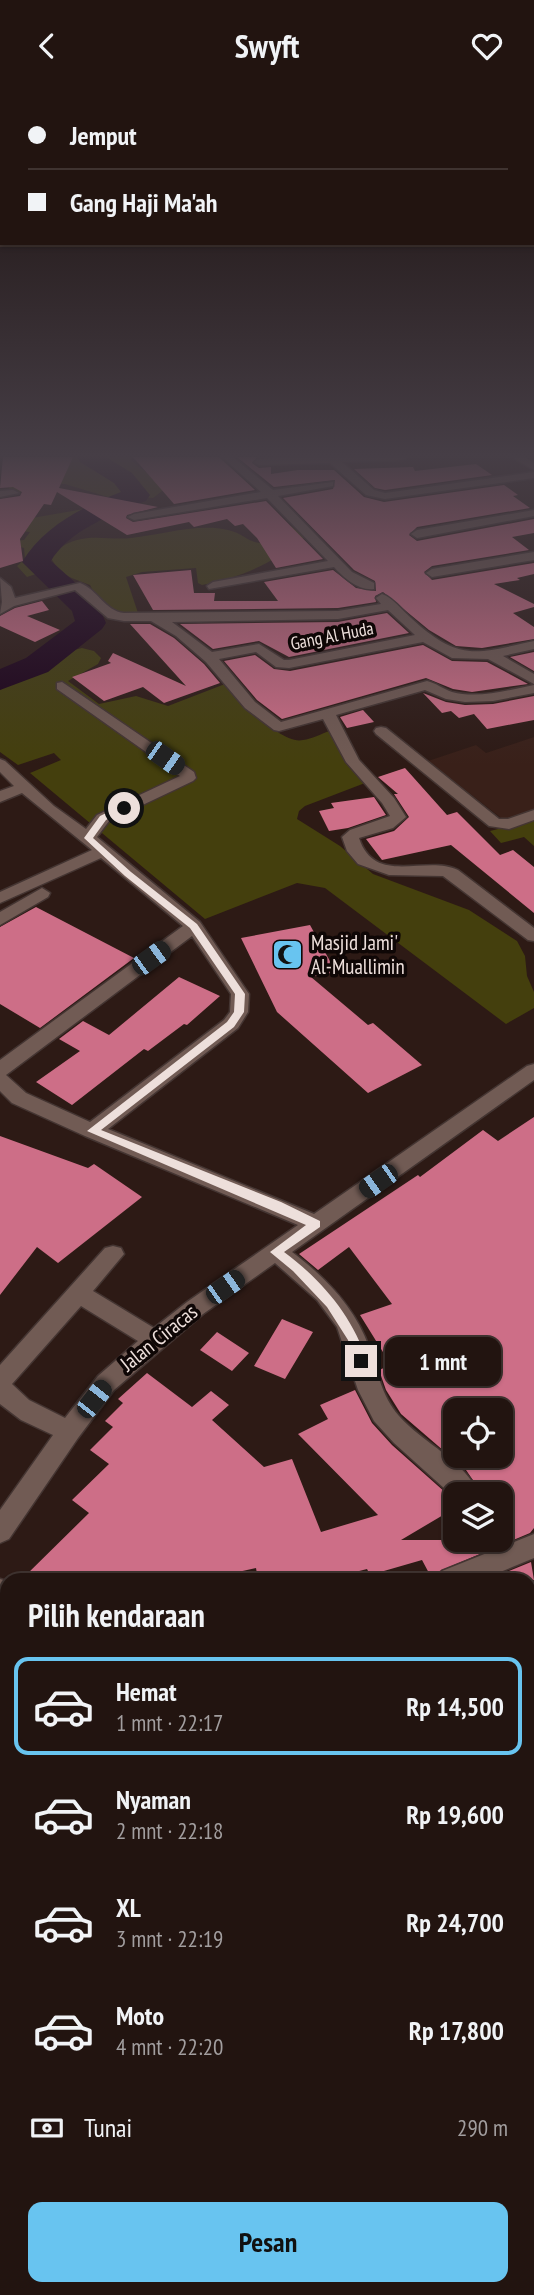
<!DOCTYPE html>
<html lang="id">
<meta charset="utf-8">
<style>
body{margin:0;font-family:"PT Sans Narrow",sans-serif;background:#2a1d19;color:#f1f3f6;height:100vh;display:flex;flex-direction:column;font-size:26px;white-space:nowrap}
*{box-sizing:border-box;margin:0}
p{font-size:23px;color:#a29e9f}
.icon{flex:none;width:38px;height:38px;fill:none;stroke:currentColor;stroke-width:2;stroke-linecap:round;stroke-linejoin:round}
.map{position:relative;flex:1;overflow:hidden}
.panel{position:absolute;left:0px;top:1482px;width:536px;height:723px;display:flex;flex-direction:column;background:#221410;border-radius:21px 21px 0 0;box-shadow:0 2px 5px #0004,0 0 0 2px #3f3330}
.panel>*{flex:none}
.top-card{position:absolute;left:0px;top:0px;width:536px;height:154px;box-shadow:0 2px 5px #0004,0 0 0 2px #3f3330;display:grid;align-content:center;height:154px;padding:0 28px;background:#221410}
.fabs{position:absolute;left:443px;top:1307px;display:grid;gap:14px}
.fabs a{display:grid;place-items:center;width:70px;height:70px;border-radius:14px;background:#221410;box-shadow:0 2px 5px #0004,0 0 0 2px #3f3330;font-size:35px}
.end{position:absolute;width:32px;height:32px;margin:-16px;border:9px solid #eddfdb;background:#111;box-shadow:0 0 0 4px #111}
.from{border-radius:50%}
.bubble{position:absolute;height:49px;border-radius:14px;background:#221410;box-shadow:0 2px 5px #0004,0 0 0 2px #3f3330;font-size:23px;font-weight:700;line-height:49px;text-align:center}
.car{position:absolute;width:21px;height:42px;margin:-21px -10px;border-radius:9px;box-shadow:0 0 5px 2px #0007;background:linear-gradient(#222 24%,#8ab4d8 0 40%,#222 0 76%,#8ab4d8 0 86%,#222 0)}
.top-card b{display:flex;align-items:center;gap:24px;height:66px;font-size:26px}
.top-card b+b{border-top:2px solid #3f3330}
.top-card i{width:18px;height:18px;background:#f1f3f6}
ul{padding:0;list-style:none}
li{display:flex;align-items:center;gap:21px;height:98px;margin:0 14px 10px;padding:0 14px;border:4px solid transparent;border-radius:14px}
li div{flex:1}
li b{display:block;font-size:26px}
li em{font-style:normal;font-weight:700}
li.current{border-color:#68c4f0}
li>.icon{width:63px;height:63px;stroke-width:1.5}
h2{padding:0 28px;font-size:32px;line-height:84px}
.pay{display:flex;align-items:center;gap:18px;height:77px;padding:0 28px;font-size:26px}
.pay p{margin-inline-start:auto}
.primary-button{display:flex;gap:14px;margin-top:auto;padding:14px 28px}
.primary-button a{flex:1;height:80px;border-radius:14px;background:#68c4f0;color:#111;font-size:28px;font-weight:700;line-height:80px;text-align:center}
header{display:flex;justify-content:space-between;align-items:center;height:91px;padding:0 28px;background:#221410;font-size:32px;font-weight:700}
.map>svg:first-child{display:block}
.built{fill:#392019}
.green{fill:#443f0d}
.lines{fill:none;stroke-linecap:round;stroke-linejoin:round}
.river{fill:#1b0019;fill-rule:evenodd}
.building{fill:#cd6e87;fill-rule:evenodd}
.minor-casing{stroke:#443532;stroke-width:3}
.minor{fill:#715b54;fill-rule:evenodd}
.route{fill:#eddfdb}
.labels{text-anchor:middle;stroke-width:7;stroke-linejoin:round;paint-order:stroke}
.far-street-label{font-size:18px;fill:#eddfdb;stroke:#0f0706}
.poi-label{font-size:21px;fill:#eddfdb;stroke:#0f0706;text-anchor:start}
.street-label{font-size:21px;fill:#eddfdb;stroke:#0f0706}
</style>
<header><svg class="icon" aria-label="back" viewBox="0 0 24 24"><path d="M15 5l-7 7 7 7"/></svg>Swyft<svg class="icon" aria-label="heart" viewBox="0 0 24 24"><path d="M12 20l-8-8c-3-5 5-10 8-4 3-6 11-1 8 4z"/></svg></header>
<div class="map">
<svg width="534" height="2204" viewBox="0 0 534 2204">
<rect width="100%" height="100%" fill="#2d1a15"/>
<!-- built -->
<path class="built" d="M534,646v78l-25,9 -81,-63 48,-16 10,8z"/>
<!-- green -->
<path class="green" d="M28,366h48l48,29 1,10 -7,4 -53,-16h-29l-5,8h-24l15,-29z
M94,366h43l-7,2 32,27v5l-9,7 -13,-1 2,-10z
M84,418l12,1c-22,13 -58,27 -66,53l9,10 -12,4 -10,-11 8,-7 -1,-11 -20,-6 20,-2 6,-8 -18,-2 -3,-8z
M291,435l14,11c-32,26 -62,40 -103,48l-4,-2 -2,-15 -54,4 -16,5 12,36 -30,6 -18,-34c-18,-7 -29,-9 -39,-27 6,-10 15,-15 26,-18 17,-5 36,0 54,-2 31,-3 66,-15 97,-8 21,5 17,15 46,13l2,-16z
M82,557l12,3 7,7 -3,6 -30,17 31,23 37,-8 32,10 57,-22c16,15 55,61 78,56 9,-1 18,-6 26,-9l36,52 -60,23 -6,5 -2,8 43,27 33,28 96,36 48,31 8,15 2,20 7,16v16l-28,16 -181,-136 -28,-5 -92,36 -175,-146 31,-13 -7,-7 -36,12 -18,-13v-62l70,-39z
M534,729v26l-10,-9 -23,6 -11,-12z
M0,2106l7,35v57h15l4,6h-26z"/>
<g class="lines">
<!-- river -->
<path class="river" d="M77,366h29l26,16 18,22 -4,6c-31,12 -77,29 -95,60l46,41 9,21 -4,6 -54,43 -48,18v-21l26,-11 49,-37 -3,-10 -50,-49c22,-36 60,-55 99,-70l-7,-9 -34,-21z
M0,1931l7,3v92l-7,-3z
M51,2198h85l2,6h-85z"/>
</g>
<!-- building -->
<path class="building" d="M3,366h70l-14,31 99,19 -31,8 -1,3 7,4 133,-21 57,58 -47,9 -19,-30 -14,-14 -8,2 -8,-7 -33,8 -5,-5 -62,13 -70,-43 -6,13 -7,-1 -24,35 3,22 -23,7v-69l20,-3 2,-4 -9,-5 -13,1z
M133,366h86l36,33 -81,14z
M237,366h20l-5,6 7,5 12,-1v7l27,-4h36l30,27 20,5 120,-17 14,10 -5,1 17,12 -113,19 -8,8 8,6 117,-22v14l-22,4 17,13 -97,16 -8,6 8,8 102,-17v11l-17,4 3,2 -26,4 40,20v3l-21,6 21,14v12l-52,9 -26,-2 -27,-16 -46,-38 -8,4 1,6 -38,6 -185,2 -20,-35 58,-5 3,23h21l-1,8h64l-14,-19 69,-12 23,18 20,3 -1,-10 -21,-11 -71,-72 50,-9 2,-9 -61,7z
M476,373l16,11 -107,15 -10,-2 -21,-19 59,-2 2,4z
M42,510l7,9 -22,6 33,14 -25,12 -35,-16v-10l15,-8z
M387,522l22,20 -120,24 -30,-16 -46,8 -33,-25 158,-2z
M130,533h20l24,14 30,26 16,19 -56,20 -21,-16 -39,14 -32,-24 39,-14 -3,-2 5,-8 73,33z
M423,554l29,16 35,1 41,22 -56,8 -19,-3 -27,-11 -144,41 -25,-19 -33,-39 31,-6 19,14 16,2z
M534,561v19l-24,-14z
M423,602l23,9 19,3 28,-1 41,-8v24l-47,9 -13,-15 -15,4 -8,-7 -9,2z
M363,619l11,12 -27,6 -7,-11z
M405,677l42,47 10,-3 43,43 13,-5 21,17v46l-83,-68 -69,15 -16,-21 28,-8 15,-14 -15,-23h4l-20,-17z
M374,706l12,18 -38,13 -19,3 -10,-20 15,-3 -3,-5z
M36,816l98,51 -94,70 -40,-24v-77z
M310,834l26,47 -25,5 57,48 5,-2 49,42 -54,28 -91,-81 -36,-74z
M179,886l41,19 -33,29 -3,-1 -36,27 -4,-2 -72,56 -36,-23 44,-31 -21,-12 24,-18 26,14z
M534,1026v411l-4,5 -100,42 -8,-15 -52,15 -3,-6 -43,11h-66l-2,-12 -54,12h-181l68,-67 -17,-13 37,-36 -19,-14 23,-23 -8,-6 18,-18 -5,-4 29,-26 45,34 19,-16 18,14 -17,15 52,47 28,-8 29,73 57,-17 -80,-81 30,-15 -8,-14 35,-15 17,33 20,22 63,56v7l-54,32h99v-59l-19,11 -15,-22 -65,-56 -15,-24 -7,-20 12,-5 -31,-50 32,-11 -43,-57 -31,23 -19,-16 119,-79 2,2 63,-47 15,11zM455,1320h45v45h-45z
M0,1045l88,32 6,-4 48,33 -84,66 -21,-16 -37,48z
M282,1228l31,13 -28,47 -31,-13z
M217,1241l32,21 -17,18 -32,-21z
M531,1471l3,18h-22l-3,-9z"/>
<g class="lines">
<defs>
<path id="minor" d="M222,366h11l40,33 60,-8v4l-55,10 74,76 22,11v6c-15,2 -30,-11 -40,-22l-125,22 -2,-3 6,-4 115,-21 -61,-63 -133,22 -6,-3 6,-3 127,-22z
M314,366h94l-5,3 -61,2 32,28 11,3 149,-21v6l-149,21 -19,-4 -36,-32 -71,2 -5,-3 5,-3z
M511,366h13l10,6v7z
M0,400l13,-1 6,3 -19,4z
M534,419v6l-117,22 -6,-4 6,-4z
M534,461v8l-102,17 -6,-4 6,-4z
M0,487l11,9 4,11 65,-15c18,7 25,28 44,30l214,-2 43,-7 -5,-6 6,-4c11,4 20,16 29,24 48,44 64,36 123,23v8l-31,7 31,18v10l-46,-25 -36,-1 -29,-16 -134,26 -13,-1 -20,-15 -37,7 36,43 26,20 146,-41c9,2 16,8 25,11 26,7 56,-2 82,-7v8l-41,8 -28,1 -19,-3 -21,-9 -89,25 23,45 35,38 12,19 -13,11 -34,10c16,49 67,16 99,32l76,58v13l-6,-1 -85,-64 -54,-1 -31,-11 -11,-13 -5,-14 8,-7 40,-14 -8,-13 -36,-41 -23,-43 -44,12 -5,-1 -29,-22 -39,-46 -30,-26 -25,-15h-27l-16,-3 -33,-28 -61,16 -14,8 2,-12zM388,519l27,25 -126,25h-5l-25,-16 -47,8 -40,-30 166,-3z
M62,591l132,90 2,6 -3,3 -84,40 -12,16 103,85 49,72 -1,18 -10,16 -130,101 206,85 213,-148 7,-2v16l-242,172c33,25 63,55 77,95 9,25 12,48 30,69 24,27 66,45 81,79h-25v3l-61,-55 -20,-22 -16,-31 -21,-63 -20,-27 -42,-37 -72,51 -89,76 -36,48 -69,101 -9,4v-33l53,-75 -32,-15 -21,-16v-39l105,-117 8,-2 8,2 3,6 -31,37 61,37 33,-26 111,-77 -213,-89 -73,-33 -12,-12v-31l183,-134 -82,-68 -101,45v-11l92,-42 -70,-57 -22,9v-11l14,-5 -14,-14v-13l5,2 49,45 32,23 11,-14 83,-39 -123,-87v-6zM192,845l39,58 -1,18 -6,8 -134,102 -64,-29 -20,-18zM81,1215l57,35 -40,35 -33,42 -36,-18 -17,-16z
M381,636l5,1 113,91h9l26,-9v10l-25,9 -20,-3 -113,-92 -2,-3 2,-3z
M42,797l8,5 -2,4 -48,28v-13z
M534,1443v24l-53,22h-43l4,-9z
M0,1488l7,2v27l-7,-3z
M534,1718v30l-6,1v-30z"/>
</defs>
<!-- minor casing -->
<use href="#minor" class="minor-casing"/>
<!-- minor -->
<use href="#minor" class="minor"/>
</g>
<!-- sky -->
<linearGradient id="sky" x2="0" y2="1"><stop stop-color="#190e0c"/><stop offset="0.54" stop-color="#463e46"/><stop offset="1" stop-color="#463e46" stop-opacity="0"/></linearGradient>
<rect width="534" height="674" fill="url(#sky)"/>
<!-- route -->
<path class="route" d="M121,715l7,2 -22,12 -13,18 38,34 66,52 48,70 -1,18 -10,15 -133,103 180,72 39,19v6l-36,25c38,28 69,65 83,109l-2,4h-9l-8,-25 -21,-33 -34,-36 -23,-19 36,-27 -219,-94 140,-109 7,-10 1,-18 -45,-66 -65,-52 -41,-38 16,-22z"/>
<!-- icons -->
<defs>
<symbol id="mosque-square" viewBox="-11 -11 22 22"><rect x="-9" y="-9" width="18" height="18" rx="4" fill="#68c4f0" stroke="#0f0706"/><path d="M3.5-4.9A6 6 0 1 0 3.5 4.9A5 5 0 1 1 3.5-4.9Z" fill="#111"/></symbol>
</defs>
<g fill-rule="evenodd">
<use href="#mosque-square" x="270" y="846" width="35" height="35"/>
</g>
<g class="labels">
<!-- far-street labels -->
<g class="far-street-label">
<text transform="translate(332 545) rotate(-11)" y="6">Gang Al Huda</text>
</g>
<!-- poi labels -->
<g class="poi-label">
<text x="311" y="859">Masjid Jami'<tspan x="311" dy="24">Al-Muallimin</tspan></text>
</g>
<!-- street labels -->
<g class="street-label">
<text transform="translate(159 1247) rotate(-39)" y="7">Jalan Ciracas</text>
</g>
</g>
</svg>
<div class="fabs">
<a><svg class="icon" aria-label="locate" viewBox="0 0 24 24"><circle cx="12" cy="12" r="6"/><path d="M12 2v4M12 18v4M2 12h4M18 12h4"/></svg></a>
<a><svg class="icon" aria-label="layers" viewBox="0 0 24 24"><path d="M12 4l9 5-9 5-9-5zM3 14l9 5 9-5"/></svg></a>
</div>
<i class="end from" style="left:124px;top:717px"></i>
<i class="end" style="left:361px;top:1270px"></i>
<div class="bubble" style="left:385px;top:1246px;width:116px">1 mnt</div>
<i class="car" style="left:165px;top:667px;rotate:125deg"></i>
<i class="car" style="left:151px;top:867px;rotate:54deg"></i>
<i class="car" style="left:378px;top:1090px;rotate:235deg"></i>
<i class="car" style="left:225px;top:1196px;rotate:55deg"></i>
<i class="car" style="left:94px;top:1308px;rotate:38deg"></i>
<div class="top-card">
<b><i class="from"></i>Jemput</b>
<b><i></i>Gang Haji Ma'ah</b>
</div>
<section class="panel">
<h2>Pilih kendaraan</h2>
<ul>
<li class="current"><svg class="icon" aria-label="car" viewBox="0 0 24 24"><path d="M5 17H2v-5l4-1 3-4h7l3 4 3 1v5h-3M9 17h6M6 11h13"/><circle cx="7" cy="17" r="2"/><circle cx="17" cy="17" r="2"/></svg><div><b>Hemat</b><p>1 mnt · 22:17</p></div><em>Rp 14,500</em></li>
<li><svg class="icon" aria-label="car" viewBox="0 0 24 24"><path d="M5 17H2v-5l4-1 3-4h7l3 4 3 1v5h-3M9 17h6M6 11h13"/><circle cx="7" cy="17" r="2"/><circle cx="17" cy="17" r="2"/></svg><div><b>Nyaman</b><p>2 mnt · 22:18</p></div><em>Rp 19,600</em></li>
<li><svg class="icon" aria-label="car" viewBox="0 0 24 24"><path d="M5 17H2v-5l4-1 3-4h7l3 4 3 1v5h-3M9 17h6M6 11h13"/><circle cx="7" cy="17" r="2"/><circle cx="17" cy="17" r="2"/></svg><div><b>XL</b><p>3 mnt · 22:19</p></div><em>Rp 24,700</em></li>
<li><svg class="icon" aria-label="car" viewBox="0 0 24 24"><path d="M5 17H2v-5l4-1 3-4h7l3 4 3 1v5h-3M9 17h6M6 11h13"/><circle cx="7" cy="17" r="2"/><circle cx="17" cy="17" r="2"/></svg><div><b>Moto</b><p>4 mnt · 22:20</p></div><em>Rp 17,800</em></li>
</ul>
<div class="pay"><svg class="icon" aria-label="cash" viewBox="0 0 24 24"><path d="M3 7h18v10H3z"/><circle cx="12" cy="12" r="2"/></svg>Tunai<p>290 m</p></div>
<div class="primary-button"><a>Pesan</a></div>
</section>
</div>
